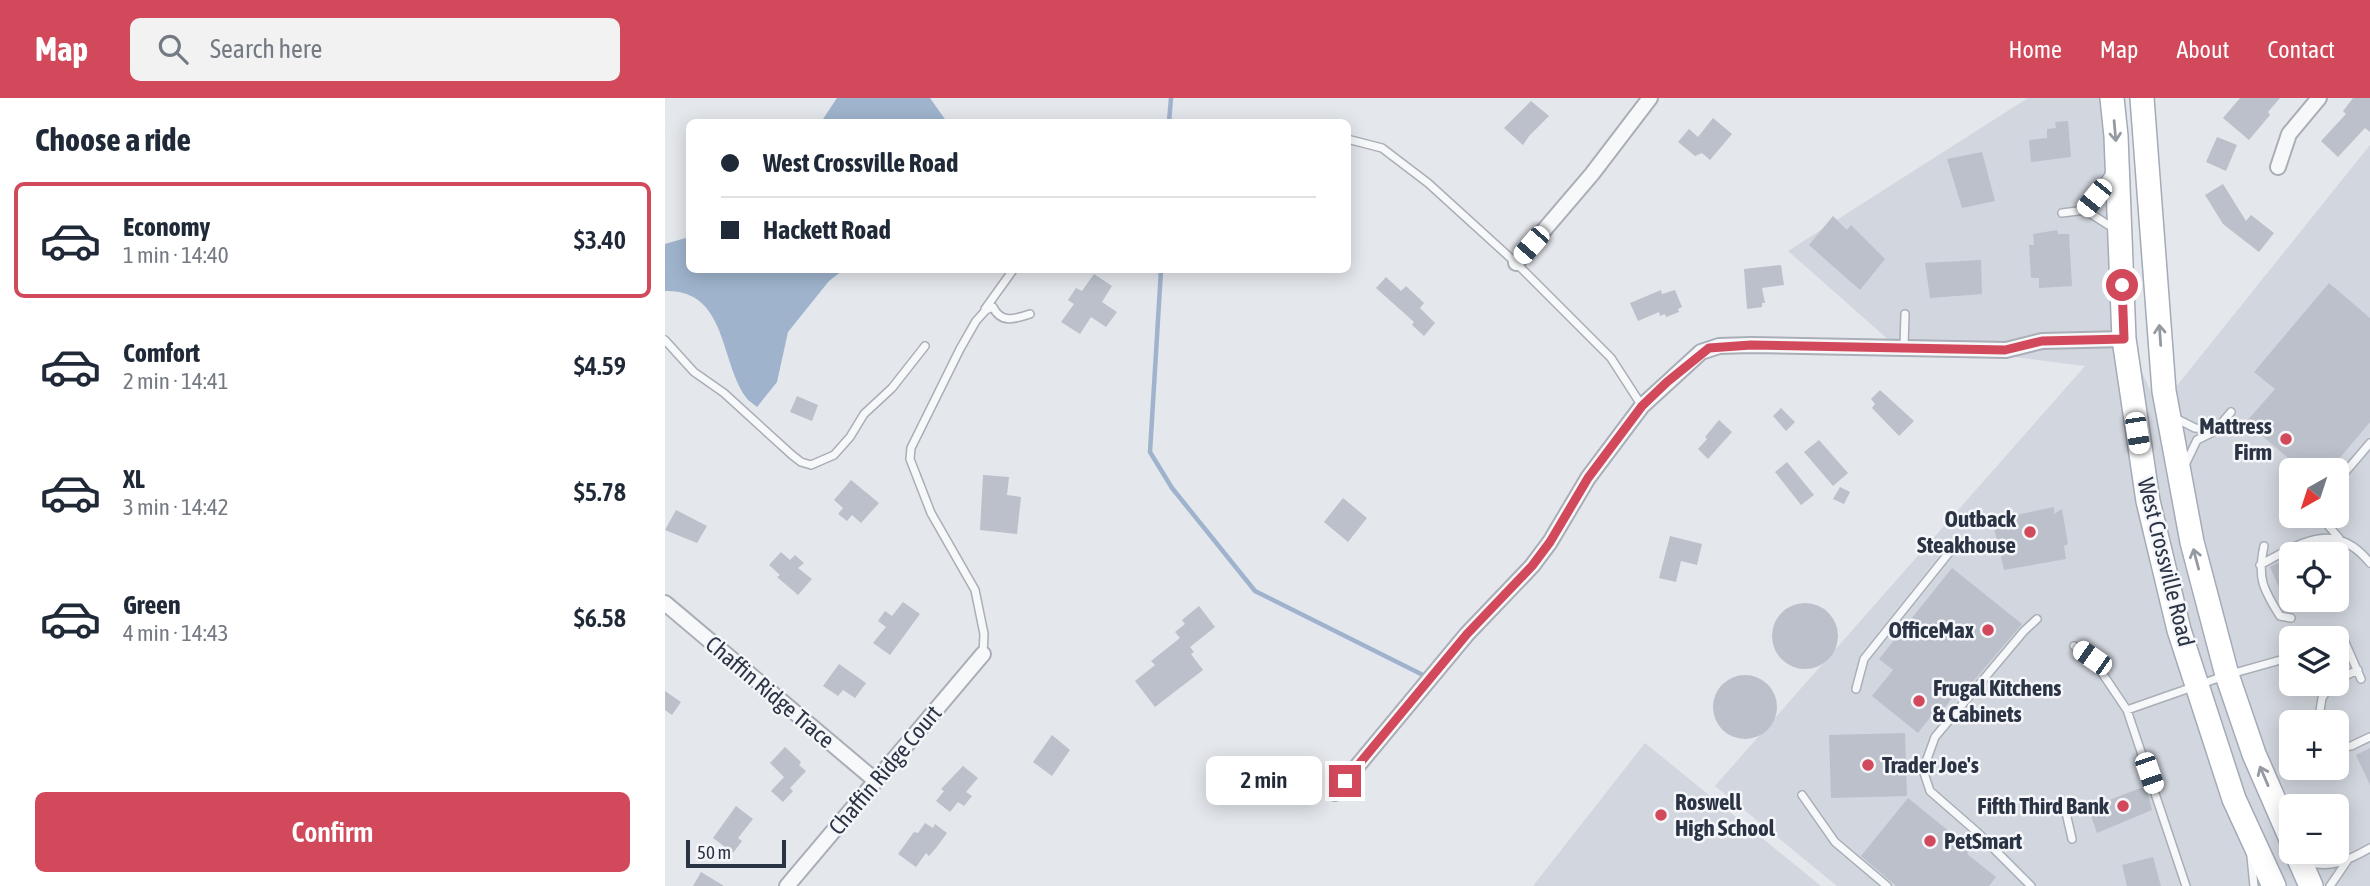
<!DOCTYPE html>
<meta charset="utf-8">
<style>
body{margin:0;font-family:"Asap Condensed",sans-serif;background:#f2f2f3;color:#1f2937;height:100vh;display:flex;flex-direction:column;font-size:26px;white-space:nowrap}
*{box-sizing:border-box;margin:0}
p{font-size:23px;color:#747a83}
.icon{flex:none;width:38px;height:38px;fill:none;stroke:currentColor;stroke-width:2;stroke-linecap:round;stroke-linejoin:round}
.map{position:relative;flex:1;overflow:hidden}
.panel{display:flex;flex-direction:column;background:#fff;width:665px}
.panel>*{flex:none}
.guide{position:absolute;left:21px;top:21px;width:665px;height:154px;border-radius:10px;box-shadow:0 4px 18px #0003;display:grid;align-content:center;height:154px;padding:0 35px;background:#fff}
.needle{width:46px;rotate:219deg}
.tools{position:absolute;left:1614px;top:360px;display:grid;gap:14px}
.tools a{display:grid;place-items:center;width:70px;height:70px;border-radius:10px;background:#fff;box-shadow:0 4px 18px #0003;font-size:35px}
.scale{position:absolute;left:21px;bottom:18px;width:100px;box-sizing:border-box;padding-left:7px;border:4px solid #2b3445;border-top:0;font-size:19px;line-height:24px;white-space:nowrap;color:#2b3445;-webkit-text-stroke:5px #f4f6f9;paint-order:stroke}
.end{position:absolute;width:32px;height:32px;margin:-16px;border:9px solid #d1495b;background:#fff;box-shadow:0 0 0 4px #fff}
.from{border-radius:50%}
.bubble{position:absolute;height:49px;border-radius:10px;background:#fff;box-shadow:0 4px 18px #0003;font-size:23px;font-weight:600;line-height:49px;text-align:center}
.car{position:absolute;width:21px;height:42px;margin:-21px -10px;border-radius:9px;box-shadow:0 0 5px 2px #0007;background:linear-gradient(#fff 24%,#345 0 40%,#fff 0 76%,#345 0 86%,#fff 0)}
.guide b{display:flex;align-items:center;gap:24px;height:66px;font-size:26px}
.guide b+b{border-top:2px solid #e0e1e3}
.guide i{width:18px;height:18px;background:#1f2937}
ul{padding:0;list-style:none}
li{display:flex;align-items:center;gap:21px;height:116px;margin:0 14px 10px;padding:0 21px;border:4px solid transparent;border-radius:10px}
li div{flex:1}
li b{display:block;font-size:26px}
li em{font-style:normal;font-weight:600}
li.on{border-color:#d1495b}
li>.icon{width:63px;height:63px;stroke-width:1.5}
h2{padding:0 35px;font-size:32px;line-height:84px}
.primary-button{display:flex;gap:14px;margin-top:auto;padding:14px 35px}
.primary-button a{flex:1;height:80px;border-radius:10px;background:#d1495b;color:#fff;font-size:28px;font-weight:600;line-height:80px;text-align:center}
header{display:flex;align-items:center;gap:42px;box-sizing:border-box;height:98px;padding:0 35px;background:#d1495b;color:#fff}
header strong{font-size:33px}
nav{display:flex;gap:38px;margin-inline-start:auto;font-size:24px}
.search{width:490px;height:63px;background:#f2f2f3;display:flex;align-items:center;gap:18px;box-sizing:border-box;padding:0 24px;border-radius:10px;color:#747a83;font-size:26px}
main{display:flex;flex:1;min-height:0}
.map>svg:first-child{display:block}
.built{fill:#d2d6de;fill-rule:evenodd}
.water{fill:#9fb4cc}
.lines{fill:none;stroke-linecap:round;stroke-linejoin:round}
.stream{stroke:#9fb4cc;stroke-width:4.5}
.building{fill:#bbc0ca}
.lane-casing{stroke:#a9aeb7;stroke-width:10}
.street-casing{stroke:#a9aeb7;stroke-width:18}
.primary-casing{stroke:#a3abb8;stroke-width:26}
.lane{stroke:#f7f8fa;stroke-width:7}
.street{stroke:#f7f8fa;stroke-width:14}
.primary{stroke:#fff;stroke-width:23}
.oneway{stroke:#959aa2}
.route{stroke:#d1495b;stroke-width:9}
.poi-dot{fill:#d1495b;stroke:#f4f6f9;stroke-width:2.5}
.labels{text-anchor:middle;stroke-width:5;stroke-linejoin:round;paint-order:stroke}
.poi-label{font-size:23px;font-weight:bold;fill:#2b3445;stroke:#f4f6f9;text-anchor:end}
.street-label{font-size:23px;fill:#2b3445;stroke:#f4f6f9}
</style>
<header>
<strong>Map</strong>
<div class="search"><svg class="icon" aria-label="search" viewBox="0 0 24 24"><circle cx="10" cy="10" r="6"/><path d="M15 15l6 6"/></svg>Search here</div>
<nav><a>Home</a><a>Map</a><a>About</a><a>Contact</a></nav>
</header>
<main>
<section class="panel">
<h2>Choose a ride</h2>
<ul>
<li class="on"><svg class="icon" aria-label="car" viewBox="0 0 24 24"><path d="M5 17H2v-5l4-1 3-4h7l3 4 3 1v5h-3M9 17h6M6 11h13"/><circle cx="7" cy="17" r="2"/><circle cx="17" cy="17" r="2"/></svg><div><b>Economy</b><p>1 min · 14:40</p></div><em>$3.40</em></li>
<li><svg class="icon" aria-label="car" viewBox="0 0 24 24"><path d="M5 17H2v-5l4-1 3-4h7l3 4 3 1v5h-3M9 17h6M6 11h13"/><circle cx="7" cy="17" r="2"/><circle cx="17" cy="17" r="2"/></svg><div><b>Comfort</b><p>2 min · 14:41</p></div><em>$4.59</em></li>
<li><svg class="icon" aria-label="car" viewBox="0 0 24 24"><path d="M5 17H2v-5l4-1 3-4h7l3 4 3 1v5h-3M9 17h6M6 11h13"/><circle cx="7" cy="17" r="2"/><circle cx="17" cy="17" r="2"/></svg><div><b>XL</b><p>3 min · 14:42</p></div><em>$5.78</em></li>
<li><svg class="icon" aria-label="car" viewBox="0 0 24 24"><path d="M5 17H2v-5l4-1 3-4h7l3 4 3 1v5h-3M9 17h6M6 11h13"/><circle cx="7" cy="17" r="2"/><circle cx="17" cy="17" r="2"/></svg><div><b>Green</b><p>4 min · 14:43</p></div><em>$6.58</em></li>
</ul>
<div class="primary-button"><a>Confirm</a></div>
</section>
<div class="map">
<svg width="1705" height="788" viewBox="0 0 1705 788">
<rect width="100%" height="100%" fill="#e4e7ec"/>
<!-- built -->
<path class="built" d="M1363,0h82l10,229 39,81 211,-263v741h-533l-122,-100 370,-420 -195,-25 -102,-90zM1626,373h45v45h-45zM1626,457h45v45h-45zM1626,541h45v45h-45zM1626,625h45v45h-45zM1626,709h45v45h-45z
M980,645l176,143h-288z"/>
<!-- water -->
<path class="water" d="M172,0h93l17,24h-126z
M24,139v33h154l-14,11 -41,51 -11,50 -20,25c-3,-3 -9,-6 -12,-11 -25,-37 -19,-107 -80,-105v-47z"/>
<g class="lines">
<!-- stream -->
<path class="stream" d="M504,24l2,-24
M496,172l-11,182 22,36 83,103 168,84"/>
</g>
<!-- building -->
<path class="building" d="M1575,0h40l-12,14 2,3 -21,25 -26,-22z
M1688,0h17v34l-5,-4 -27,29 -17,-16 25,-27 -3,-3z
M866,3l18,15 -20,20 -6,9 -19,-17z
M1048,20l19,16 -22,26 -8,-7 -7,3 -17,-14 11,-13 9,8z
M1403,23l3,36 -40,5 -2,-22 18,-2v-9l9,-1 -1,-6z
M1552,39l20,8 -11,26 -20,-9z
M1317,54l13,49 -33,7 -15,-49z
M1558,86l23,37 5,-6 23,18 -15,19 -36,-28 -18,-29z
M1168,118l14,14 4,-5 34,34 -25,31 -51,-45z
M1392,132l1,4h11l3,52 -33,2v-10h-8l-2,-33h5l-1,-11z
M1316,162l1,34 -52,4 -5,-35z
M1116,167l3,20 -22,3 3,15h-3v4l-15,2 -3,-40z
M429,176l18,12 -10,16 15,10 -11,15 -15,-10 -11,17 -19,-12 13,-18 -6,-4 8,-12 6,3z
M721,179l15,14 5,-5 18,17 -4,5 15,15 -11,13 -12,-11 2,-3 -38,-34z
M1664,185l41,35v104l-41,49h-26l-57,-49 29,-33 -21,-17z
M996,192l1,4 13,-4 7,17 -4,2 1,3 -13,5 -1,-3 -5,2 -1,-4 -21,9 -8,-18z
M1215,292l34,31 -15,15 -27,-28 3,-4 -4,-5z
M132,298l21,9 -6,16 -22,-9z
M1116,310l14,14 -9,9 -13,-15z
M1054,322l13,12 -24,27 -10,-10 9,-10 -2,-2z
M1154,342l29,33 -15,13 -29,-34z
M1122,364l27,33 -13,10 -26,-33z
M318,377l26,2 -2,18 14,2 -4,37 -37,-4z
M186,382l28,23 -18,20 -9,-8 -5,6 -9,-7 5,-6 -9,-8z
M1175,389l10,5 -6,12 -11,-5z
M678,400l24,20 -19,24 -24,-20z
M1389,409v7l8,-5 6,35 -4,2 2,13 -62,11 -12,-50z
M11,412l31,16 -10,17 -32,-13z
M1005,438l32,8 -5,21 -16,-4 -5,21 -17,-4z
M116,454l9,8 5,-5 9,8 -6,5 14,11 -14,16 -21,-18 3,-2 -11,-10z
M1626,458v31l-10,5 -11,-25z
M1287,470l70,56 -51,60 -5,-4 -23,30 -4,-4 -21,27 -46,-37 21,-26 -14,-11z
M238,504l17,12 -30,41 -17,-12 13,-16 -8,-6 7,-10 7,5z
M1107 538a33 33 0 1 1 66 0a33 33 0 1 1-66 0Z
M534,508l16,21 -25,20 4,5 -3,2 12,16 -48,37 -20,-26 20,-16 -4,-4 29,-23 -5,-6 10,-8 -3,-4z
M174,566l27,19 -11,15 -12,-8 -5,6 -15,-10z
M1048 609a32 32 0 1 1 64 0a32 32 0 1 1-64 0Z
M0,593l16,11 -9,13 -7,-5z
M1240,635l2,63 -76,2 -2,-63z
M387,637l18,15 -18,26 -19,-14z
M120,649l16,15 -2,3 7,6 -16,17 3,3 -10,11 -12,-11 13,-14 -14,-14z
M1705,650v37l-14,-30z
M298,668l15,12 -12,14 6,4 -8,10 -6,-4 -8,10 -14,-11 8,-10 -3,-2z
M1481,688l6,24 -55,23 -9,-25z
M1243,700l63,51 -4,5 29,23 -7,9h-93l-35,-30z
M71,708l17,13 -15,19 4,3 -9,12 -20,-15z
M260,725l8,5 2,-4 12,9 -11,15 -7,8 -3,-3 -10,14 -18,-13 16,-22 4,1z
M1488,759l8,29h-34l-5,-21z
M36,774l23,14h-31z"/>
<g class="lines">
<defs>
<path id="lane" d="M682,41l35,9 46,35 88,80 95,95 31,48
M1420,112l25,-37
M1397,115l23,-3 28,18
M320,211l28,-39
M0,242l29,32 30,21 68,62 9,7 10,3 23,-10 16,-18 14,-23 28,-26 33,-42
M1239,249l1,-33
M1508,319l22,11 20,2
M1520,367l12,-25 18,-9 16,-19
M1671,385l34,-40
M1655,418l19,22
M1599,448c-7,32 -1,43 16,70l11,2
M1595,467c40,-22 75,-46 110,-2
M1671,546l8,-4 17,39
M1409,548l18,12 35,52 59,176
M318,556l1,-20 -9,-44 -44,-77 -21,-54 1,-11 49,-99 16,-28 10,-11 7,-3c8,17 22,12 37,7
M1671,582l22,-10
M1191,591l8,-30 88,-110
M1462,612l100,-35 64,-18
M1654,619l3,-19 9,-14
M1671,650l15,-2 19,-9
M1137,697l33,47 52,44
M1399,706l8,35
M1586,759l3,29
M1640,763c24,9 44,-1 65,-13
M1366,788l-54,-54 -47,-41 -7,-21 12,-33 89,-106 13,-12
M1665,788l17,-25"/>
<path id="street" d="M1613,69l11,-33 30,-36
M851,165l76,-89 58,-76
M0,505l211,178
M670,695l132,-159 65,-68 18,-24 38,-64 54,-72 59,-54 18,-6 32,-1 255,5 36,-9 82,-2
M122,788l196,-232"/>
<path id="primary" d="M1447,0l4,38 8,203 24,162 31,129 55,169 40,87
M1477,0l22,293 28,151 35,133 27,79 37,85
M1631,754l15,34"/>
</defs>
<!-- lane casing -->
<use href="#lane" class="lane-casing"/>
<!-- street casing -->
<use href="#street" class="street-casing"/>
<!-- primary casing -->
<use href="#primary" class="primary-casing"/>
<!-- lane -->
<use href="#lane" class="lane"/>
<!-- street -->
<use href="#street" class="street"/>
<!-- primary -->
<use href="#primary" class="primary"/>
</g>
<!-- one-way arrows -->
<defs><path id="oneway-shaft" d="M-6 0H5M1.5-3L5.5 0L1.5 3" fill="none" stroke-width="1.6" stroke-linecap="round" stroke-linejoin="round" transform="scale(1.75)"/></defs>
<g class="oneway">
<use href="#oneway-shaft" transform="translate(1450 33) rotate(85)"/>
<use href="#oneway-shaft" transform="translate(1495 237) rotate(-94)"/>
<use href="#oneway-shaft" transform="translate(1531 461) rotate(-105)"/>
<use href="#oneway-shaft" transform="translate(1599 678) rotate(-113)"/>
</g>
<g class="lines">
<!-- route -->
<path class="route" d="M680,683l122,-147 65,-68 18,-24 38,-64 54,-72 25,-24 42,-34 42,-3 254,5 37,-9 82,-2 -2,-54"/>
</g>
<!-- markers -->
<g class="poi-dot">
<circle cx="1621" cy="341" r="7"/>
<circle cx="1365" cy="434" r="7"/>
<circle cx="1323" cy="532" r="7"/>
<circle cx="1254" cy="603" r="7"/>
<circle cx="1203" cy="667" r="7"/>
<circle cx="1458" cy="708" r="7"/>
<circle cx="996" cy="717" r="7"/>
<circle cx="1265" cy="743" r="7"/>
</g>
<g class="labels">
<!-- poi labels -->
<g class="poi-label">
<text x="1607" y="336">Mattress<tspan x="1607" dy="26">Firm</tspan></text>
<text x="1351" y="429">Outback<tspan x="1351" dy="26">Steakhouse</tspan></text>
<text x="1309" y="540">OfficeMax</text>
<text x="1268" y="598" text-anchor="start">Frugal Kitchens<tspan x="1268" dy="26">&amp; Cabinets</tspan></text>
<text x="1217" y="675" text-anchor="start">Trader Joe's</text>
<text x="1010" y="712" text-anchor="start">Roswell<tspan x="1010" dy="26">High School</tspan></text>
<text x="1444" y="716">Fifth Third Bank</text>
<text x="1279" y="751" text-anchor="start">PetSmart</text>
</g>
<!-- street labels -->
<g class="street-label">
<text transform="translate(1501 464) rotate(76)" y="8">West Crossville Road</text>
<text transform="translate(105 594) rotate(40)" y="8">Chaffin Ridge Trace</text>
<text transform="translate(220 672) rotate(-50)" y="8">Chaffin Ridge Court</text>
</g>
</g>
</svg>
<div class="tools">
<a><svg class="needle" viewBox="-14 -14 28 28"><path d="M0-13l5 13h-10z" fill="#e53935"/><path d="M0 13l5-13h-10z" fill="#747a83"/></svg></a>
<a><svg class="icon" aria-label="locate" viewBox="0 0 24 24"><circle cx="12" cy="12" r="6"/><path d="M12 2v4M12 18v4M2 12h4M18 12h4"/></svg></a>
<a><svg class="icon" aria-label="layers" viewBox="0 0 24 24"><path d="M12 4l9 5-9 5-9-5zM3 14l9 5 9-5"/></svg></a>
<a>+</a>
<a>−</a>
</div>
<div class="scale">50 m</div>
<i class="end from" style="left:1457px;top:187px"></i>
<i class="end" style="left:680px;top:683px"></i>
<div class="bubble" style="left:541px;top:658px;width:116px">2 min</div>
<i class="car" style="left:1429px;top:100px;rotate:219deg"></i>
<i class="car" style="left:866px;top:147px;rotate:221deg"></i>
<i class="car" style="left:1472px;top:335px;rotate:171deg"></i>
<i class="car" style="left:1427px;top:560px;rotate:305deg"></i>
<i class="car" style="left:1484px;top:675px;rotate:161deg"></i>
<div class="guide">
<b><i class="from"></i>West Crossville Road</b>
<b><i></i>Hackett Road</b>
</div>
</div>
</main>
